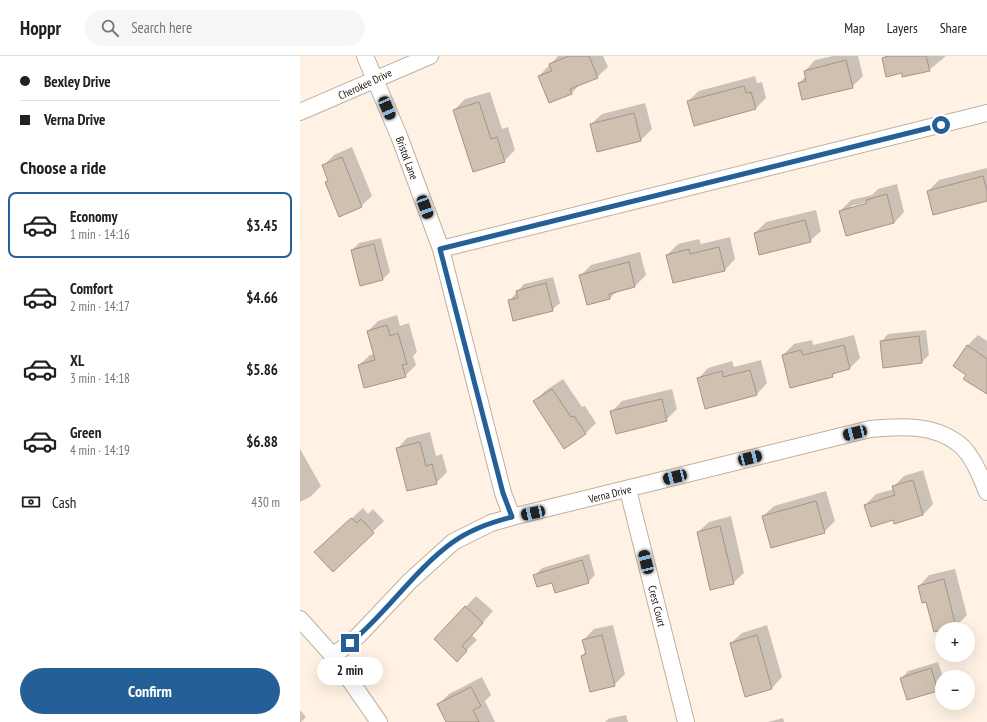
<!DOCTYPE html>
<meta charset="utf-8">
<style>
body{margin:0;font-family:"PT Sans Narrow",sans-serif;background:#f6f6f6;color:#202124;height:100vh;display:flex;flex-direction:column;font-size:15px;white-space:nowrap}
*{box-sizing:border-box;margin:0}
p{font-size:13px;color:#757577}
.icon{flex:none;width:22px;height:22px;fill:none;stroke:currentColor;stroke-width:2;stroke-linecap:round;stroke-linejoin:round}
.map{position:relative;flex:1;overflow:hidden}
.details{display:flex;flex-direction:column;background:#fff;width:300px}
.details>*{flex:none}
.guide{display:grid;align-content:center;height:88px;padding:0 20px;background:#fff}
.tools{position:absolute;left:635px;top:566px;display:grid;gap:8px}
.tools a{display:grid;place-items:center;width:40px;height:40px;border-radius:50%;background:#fff;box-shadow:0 4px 16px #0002;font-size:20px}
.end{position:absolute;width:18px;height:18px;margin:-9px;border:5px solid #246097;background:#fff;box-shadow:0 0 0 2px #fff}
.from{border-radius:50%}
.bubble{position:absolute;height:28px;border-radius:14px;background:#fff;box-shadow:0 4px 16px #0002;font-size:13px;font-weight:800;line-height:28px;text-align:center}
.car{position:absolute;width:12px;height:24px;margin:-12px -6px;border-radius:5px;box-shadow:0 0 3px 1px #0007;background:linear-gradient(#222 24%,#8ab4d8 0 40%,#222 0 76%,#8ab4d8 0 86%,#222 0)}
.guide b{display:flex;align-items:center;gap:14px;height:38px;font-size:15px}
.guide b+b{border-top:1px solid #e0e0e0}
.guide i{width:10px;height:10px;background:#202124}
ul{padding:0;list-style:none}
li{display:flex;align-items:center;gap:12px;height:66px;margin:0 8px 6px;padding:0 12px;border:2px solid transparent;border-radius:8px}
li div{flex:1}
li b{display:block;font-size:15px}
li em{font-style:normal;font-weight:800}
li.on{border-color:#246097}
li>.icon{width:36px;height:36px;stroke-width:1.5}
h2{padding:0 20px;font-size:18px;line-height:48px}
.pay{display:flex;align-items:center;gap:10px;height:44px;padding:0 20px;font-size:15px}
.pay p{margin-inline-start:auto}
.button{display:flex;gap:8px;margin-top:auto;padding:8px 20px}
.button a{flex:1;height:46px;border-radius:24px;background:#246097;color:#fff;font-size:16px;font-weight:800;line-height:46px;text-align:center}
header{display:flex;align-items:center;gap:24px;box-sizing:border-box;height:56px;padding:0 20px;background:#fff;border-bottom:1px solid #e0e0e0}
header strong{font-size:19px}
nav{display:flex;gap:22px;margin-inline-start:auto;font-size:14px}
.search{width:280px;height:36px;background:#f6f6f6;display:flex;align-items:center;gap:10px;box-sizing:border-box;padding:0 14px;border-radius:22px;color:#757577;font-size:15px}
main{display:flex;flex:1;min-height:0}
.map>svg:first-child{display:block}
.shadow{fill:#0003;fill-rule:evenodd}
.building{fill:#d0c0af;stroke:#a39484}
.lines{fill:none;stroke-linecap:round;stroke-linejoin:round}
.minor-casing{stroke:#bfb09f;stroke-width:18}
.minor{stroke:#fff;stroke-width:16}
.route{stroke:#246097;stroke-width:5}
.labels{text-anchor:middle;stroke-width:3;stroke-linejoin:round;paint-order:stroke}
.street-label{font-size:11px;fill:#19140e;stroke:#fff}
</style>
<header>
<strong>Hoppr</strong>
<div class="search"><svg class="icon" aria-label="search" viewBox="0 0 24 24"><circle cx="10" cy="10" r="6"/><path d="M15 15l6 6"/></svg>Search here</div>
<nav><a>Map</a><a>Layers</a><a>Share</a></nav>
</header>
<main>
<section class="details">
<div class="guide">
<b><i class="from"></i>Bexley Drive</b>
<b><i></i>Verna Drive</b>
</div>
<h2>Choose a ride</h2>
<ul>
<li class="on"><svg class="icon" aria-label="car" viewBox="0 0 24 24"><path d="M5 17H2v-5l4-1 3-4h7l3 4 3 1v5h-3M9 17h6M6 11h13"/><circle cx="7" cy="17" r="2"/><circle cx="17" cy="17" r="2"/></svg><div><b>Economy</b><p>1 min · 14:16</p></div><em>$3.45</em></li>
<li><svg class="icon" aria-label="car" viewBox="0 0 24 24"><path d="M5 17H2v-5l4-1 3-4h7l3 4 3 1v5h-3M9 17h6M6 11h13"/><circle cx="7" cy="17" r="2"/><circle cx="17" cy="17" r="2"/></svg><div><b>Comfort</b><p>2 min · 14:17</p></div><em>$4.66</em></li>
<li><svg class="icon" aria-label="car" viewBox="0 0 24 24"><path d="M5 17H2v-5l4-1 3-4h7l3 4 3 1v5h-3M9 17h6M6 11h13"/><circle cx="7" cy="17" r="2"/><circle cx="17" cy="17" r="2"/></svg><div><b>XL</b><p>3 min · 14:18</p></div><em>$5.86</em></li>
<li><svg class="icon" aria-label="car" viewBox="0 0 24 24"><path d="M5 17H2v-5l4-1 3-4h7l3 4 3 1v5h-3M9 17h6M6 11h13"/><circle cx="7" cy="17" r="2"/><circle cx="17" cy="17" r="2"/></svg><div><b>Green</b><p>4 min · 14:19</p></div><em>$6.88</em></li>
</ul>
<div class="pay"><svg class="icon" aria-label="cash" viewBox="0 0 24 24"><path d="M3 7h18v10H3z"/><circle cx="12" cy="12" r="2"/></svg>Cash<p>430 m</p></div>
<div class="button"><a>Confirm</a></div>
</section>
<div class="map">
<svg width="687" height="666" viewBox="0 0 687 666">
<rect width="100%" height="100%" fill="#fff2e4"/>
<!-- shadow -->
<path class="shadow" d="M258,0h45l5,11 -11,10 -17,7 -8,9 -33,-17z
M533,0h25l5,20 -11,11 -53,-4 7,-7 -1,-5 10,-11z
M585,0h61l-17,14 -27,2 -19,-14z
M455,20l2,7 5,-1 4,16 -10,10 -68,-7 11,-10z
M190,36l12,37 6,-2 7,23 -11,11 -50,-51 11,-11z
M345,47l7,26 -11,11 -43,11 -7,-27 11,-10z
M52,91l20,49 -11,10 -35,-24 3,-2 -6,-14 11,-11z
M687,112v32l-59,-9 11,-11z
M597,128l7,28 -10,11 -54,-12 11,-11 21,-5 6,-6zM571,145l1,2 -21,5v-2z
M516,154l5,21 -11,10 -55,-8 11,-11z
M430,181l5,22 -10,11 -58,-15 11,-11 21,-5 2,5z
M81,182l9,34 -7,7 -31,-29 7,-7z
M340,196l6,23 -11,11 -18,5 -7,7 -30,-22 11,-11z
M253,221l7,26 -8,7 -43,-9 15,-17z
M97,259l3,11 9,-3 8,29 -4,4 3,9 -11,11 -46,-11 11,-10 4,-1 -6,-23 10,-10z
M626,274l3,25 -7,7 -41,-20 7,-8z
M554,279l6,23 -10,10 -13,4 -5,4 -49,-21 11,-11 18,-4 1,5z
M678,279l9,6v51l-20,-17v-29z
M461,304l6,23 -10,11 -51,14 -8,-29 10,-11 24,-7 2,6z
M263,323l19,28 3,-1 11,17 -10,10 -22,14 -30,-45 11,-11z
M372,333l5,20 -11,11 -55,-8 11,-11z
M130,376l6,24 6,-2 5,18 -11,11 -39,-34 10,-11z
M0,393l21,37 -11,11 -10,5z
M623,414l10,34 -10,11 -29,4 -29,-14 11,-11 18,-5v-3l10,-10z
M526,435l9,30 -11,11 -61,-16 11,-10z
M63,452l5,6 5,-5 11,12 -51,50 -7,-29z
M431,460l13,57 -11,10 -35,-51 11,-10z
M289,498l6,21 -7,7 -36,-1 -17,-6 7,-7z
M655,513l12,46 -11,11 -14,3 -23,-43 10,-11z
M176,540l17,15 -21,24 5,5 -20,20 -22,-21z
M313,569l12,49 -11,11 -32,-29 4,-5 -3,-11 11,-11z
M467,569l15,52 -10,11 -41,-45 11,-10z
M638,606l5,15 -1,8 -5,5 -36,-11 7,-8z
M182,621l9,18 -6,6 10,21h-47l-9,-18 10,-10z
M0,654l6,7 -5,5h-1z
M326,659l2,7h-23l3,-3z
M483,662l1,4h-16z"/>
<!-- building -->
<path class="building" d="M269,0h20l9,22 -28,11 2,5 -23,9 -11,-27 14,-5 -3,-7z
M590,0h36l4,15 -28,6v-4l-16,4 -4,-19z
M546,4l7,28 -51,12 -4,-17 8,-2 -2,-10z
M444,30l2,7 5,-1 5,17 -62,17 -7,-25z
M179,46l12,37 6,-2 8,25 -32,10 -20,-62z
M334,57l7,28 -44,11 -7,-28z
M42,101l20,50 -23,10 -14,-35 3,-1 -6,-16z
M683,120l4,15v10l-54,14 -6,-24z
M587,138l7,29 -48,13 -7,-25 28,-8 -1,-3z
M505,164l6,22 -52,13 -5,-22z
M74,188l9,36 -23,6 -9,-36z
M419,191l6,24 -52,12 -7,-28 23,-6 1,5z
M329,206l6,25 -26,7 1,5 -23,6 -8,-30z
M246,227l7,28 -40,10 -5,-21 10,-2 -2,-7z
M87,269l3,11 8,-3 9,31 -5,1 4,12 -42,11 -6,-23 17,-5 -8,-29z
M619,280l3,27 -39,5 -3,-27z
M544,289l6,24 -18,5 1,3 -43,11 -8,-33 19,-5 2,5z
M667,289l20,14v35l-24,-15 3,-4 -13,-9z
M450,314l7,25 -52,14 -8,-31 25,-7 1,6z
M252,333l19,28 3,-1 12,18 -22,15 -31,-48z
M362,343l5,22 -51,13 -6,-23z
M120,386l6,24 6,-2 5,20 -30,7 -11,-43z
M613,424l10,35 -29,9 -1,-4 -22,7 -7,-22 31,-10 -3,-9z
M516,445l9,32 -54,15 -9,-32z
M51,462l6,5 4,-4 13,14 -41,39 -19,-20z
M420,470l14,58 -24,6 -13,-58z
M282,504l7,23 -34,10 -3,-10 -15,4 -4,-12z
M644,523l12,48 -22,5 -8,-30 -4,1 -4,-17z
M165,550l18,17 -21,23 5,5 -10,11 -23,-23z
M302,579l13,51 -25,6 -9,-36 5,-2 -4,-14z
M457,579l15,54 -27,8 -15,-54z
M631,612l7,23 -31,9 -7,-22z
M171,631l10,19 -8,4 6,12h-33l-9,-18z"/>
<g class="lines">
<defs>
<path id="minor" d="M65,0l34,80 42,113 62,244 9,24
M0,56l130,-56
M141,193l546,-136
M328,434l58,232
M0,563l33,37 46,66
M33,600l25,-20 52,-55 43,-39 38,-19 21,-6 358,-88c30,-3 64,-5 89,15 13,10 22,33 28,48"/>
</defs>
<!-- minor casing -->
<use href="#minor" class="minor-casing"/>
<!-- minor -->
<use href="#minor" class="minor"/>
</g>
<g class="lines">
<!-- route -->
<path class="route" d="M50,587c37,-30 64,-73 103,-101 17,-12 39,-20 59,-25l-9,-24 -63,-244 501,-124"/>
</g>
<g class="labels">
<!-- street labels -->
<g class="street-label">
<text transform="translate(65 28) rotate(-25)" y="4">Cherokee Drive</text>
<text transform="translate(107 102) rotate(70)" y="4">Bristol Lane</text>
<text transform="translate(310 438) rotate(-14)" y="4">Verna Drive</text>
<text transform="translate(357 550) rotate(76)" y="4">Crest Court</text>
</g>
</g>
</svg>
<div class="tools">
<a>+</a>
<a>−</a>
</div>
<i class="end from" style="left:641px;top:69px"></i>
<i class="end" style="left:50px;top:587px"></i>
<div class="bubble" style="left:17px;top:601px;width:66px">2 min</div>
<i class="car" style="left:87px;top:52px;rotate:157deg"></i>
<i class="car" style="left:125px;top:151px;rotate:160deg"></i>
<i class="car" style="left:555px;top:377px;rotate:256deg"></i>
<i class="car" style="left:450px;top:402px;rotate:76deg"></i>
<i class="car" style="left:375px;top:421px;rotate:256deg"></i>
<i class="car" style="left:233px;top:457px;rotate:258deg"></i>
<i class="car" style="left:346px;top:506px;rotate:346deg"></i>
</div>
</main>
